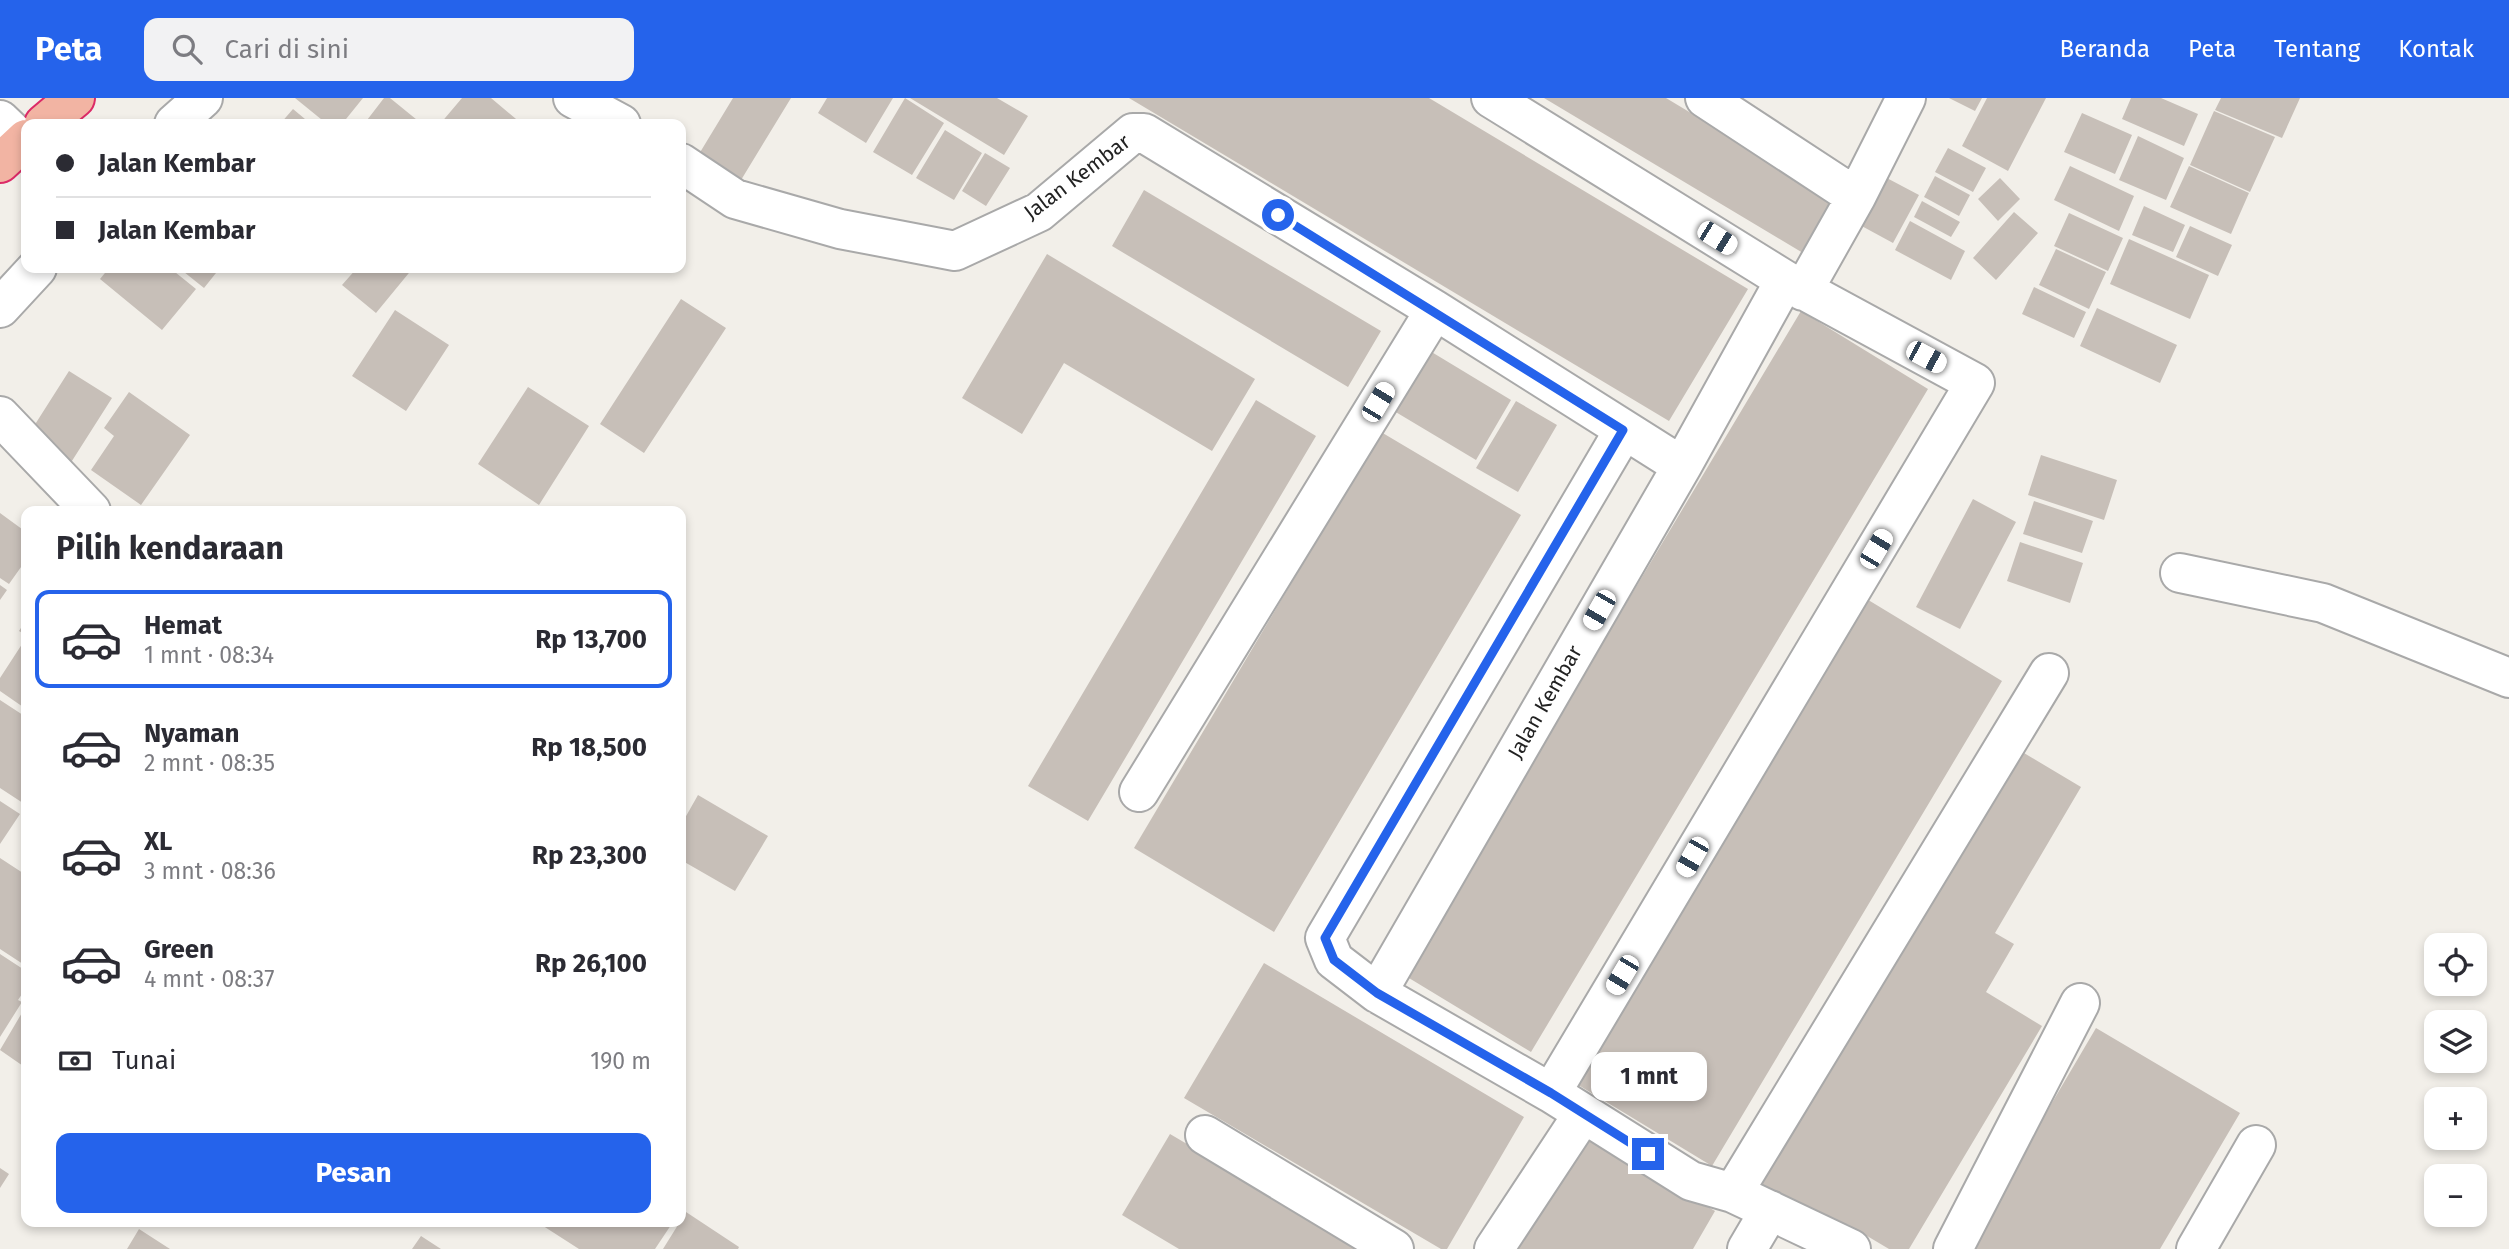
<!DOCTYPE html>
<html lang="id">
<meta charset="utf-8">
<style>
body{margin:0;font-family:"Fira Sans",sans-serif;background:#f2f2f3;color:#2b2b33;height:100vh;display:flex;flex-direction:column;font-size:26px;white-space:nowrap}
*{box-sizing:border-box;margin:0}
p{font-size:23px;color:#7c7c81}
.icon{flex:none;width:38px;height:38px;fill:none;stroke:currentColor;stroke-width:2;stroke-linecap:round;stroke-linejoin:round}
.map{position:relative;flex:1;overflow:hidden}
.sheet{position:absolute;left:21px;top:408px;width:665px;height:721px;display:flex;flex-direction:column;background:#fff;border-radius:14px;box-shadow:0 4px 10px #0003}
.sheet>*{flex:none}
.guide{position:absolute;left:21px;top:21px;width:665px;height:154px;border-radius:14px;box-shadow:0 4px 10px #0003;display:grid;align-content:center;height:154px;padding:0 35px;background:#fff}
.fabs{position:absolute;left:2424px;top:835px;display:grid;gap:14px}
.fabs a{display:grid;place-items:center;width:63px;height:63px;border-radius:14px;background:#fff;box-shadow:0 4px 10px #0003;font-size:35px}
.end{position:absolute;width:32px;height:32px;margin:-16px;border:9px solid #2563eb;background:#fff;box-shadow:0 0 0 4px #fff}
.from{border-radius:50%}
.bubble{position:absolute;height:49px;border-radius:14px;background:#fff;box-shadow:0 4px 10px #0003;font-size:23px;font-weight:700;line-height:49px;text-align:center}
.car{position:absolute;width:21px;height:42px;margin:-21px -10px;border-radius:9px;box-shadow:0 0 5px 2px #0007;background:linear-gradient(#fff 24%,#345 0 40%,#fff 0 76%,#345 0 86%,#fff 0)}
.guide b{display:flex;align-items:center;gap:24px;height:66px;font-size:26px}
.guide b+b{border-top:2px solid #e1e1e2}
.guide i{width:18px;height:18px;background:#2b2b33}
ul{padding:0;list-style:none}
li{display:flex;align-items:center;gap:21px;height:98px;margin:0 14px 10px;padding:0 21px;border:4px solid transparent;border-radius:14px}
li div{flex:1}
li b{display:block;font-size:26px}
li em{font-style:normal;font-weight:700}
li.current{border-color:#2563eb}
li>.icon{width:63px;height:63px;stroke-width:1.5}
h2{padding:0 35px;font-size:32px;line-height:84px}
.pay{display:flex;align-items:center;gap:18px;height:77px;padding:0 35px;font-size:26px}
.pay p{margin-inline-start:auto}
.cta{display:flex;gap:14px;margin-top:auto;padding:14px 35px}
.cta a{flex:1;height:80px;border-radius:14px;background:#2563eb;color:#fff;font-size:28px;font-weight:700;line-height:80px;text-align:center}
header{display:flex;align-items:center;gap:42px;box-sizing:border-box;height:98px;padding:0 35px;background:#2563eb;color:#fff}
header strong{font-size:33px}
nav{display:flex;gap:38px;margin-inline-start:auto;font-size:24px}
.search{width:490px;height:63px;background:#f2f2f3;display:flex;align-items:center;gap:18px;box-sizing:border-box;padding:0 24px;border-radius:14px;color:#7c7c81;font-size:26px}
.map>svg:first-child{display:block}
.building{fill:#c7bfb8}
.lines{fill:none;stroke-linecap:round;stroke-linejoin:round}
.minor-casing{stroke:#a9a9a9;stroke-width:42}
.trunk-casing{stroke:#dc2a67;stroke-width:42}
.minor{stroke:#fff;stroke-width:38}
.trunk{stroke:#f2b4a3;stroke-width:38}
.route{stroke:#2563eb;stroke-width:9}
.labels{text-anchor:middle;stroke-width:5;stroke-linejoin:round;paint-order:stroke}
.street-label{font-size:21px;fill:#222;stroke:#fff}
</style>
<header>
<strong>Peta</strong>
<div class="search"><svg class="icon" aria-label="search" viewBox="0 0 24 24"><circle cx="10" cy="10" r="6"/><path d="M15 15l6 6"/></svg>Cari di sini</div>
<nav><a>Beranda</a><a>Peta</a><a>Tentang</a><a>Kontak</a></nav>
</header>
<div class="map">
<svg width="2509" height="1151" viewBox="0 0 2509 1151">
<rect width="100%" height="100%" fill="#f2efe9"/>
<!-- building -->
<path class="building" d="M295,0h68l-21,26h-15z
M384,0h6l32,26h-58z
M462,0h29l31,26h-82z
M733,0h58l-53,87 -42,-26z
M827,0h66l-27,45 -48,-30z
M905,0l39,25 -32,52 -39,-23z
M910,0h87l31,18 -24,39z
M1129,0h300l319,191 -79,132z
M1544,0h122l173,104 -31,54z
M1949,0h33l-7,13z
M1987,0h59l-38,73 -46,-25z
M2131,0h30l37,16 -14,32 -62,-27z
M2221,0h79l-18,40 -67,-28z
M293,11l18,15h-31z
M2214,13l61,26 -25,55 -60,-27z
M2082,15l50,22 -17,39 -51,-22z
M945,32l37,23 -28,47 -38,-22z
M2138,38l46,22 -18,42 -47,-20z
M1948,50l38,20 -13,24 -38,-20z
M985,55l25,15 -24,38 -24,-15z
M2070,68l64,30 -15,35 -65,-31z
M2189,68l60,27 -18,41 -61,-27z
M1883,78l36,19 -26,48 -35,-19z
M1935,78l35,19 -11,21 -35,-19z
M2000,80l20,21 -22,22 -20,-22z
M1144,92l237,141 -33,56 -236,-141z
M1922,103l38,21 -9,15 -37,-20z
M2144,108l41,19 -12,27 -41,-17z
M2014,114l24,21 -42,47 -23,-22z
M2069,115l54,25 -15,33 -54,-25z
M1910,123l55,30 -14,29 -56,-30z
M2190,128l42,19 -14,31 -42,-19z
M2129,141l80,36 -19,44 -80,-35z
M2056,151l50,23 -17,37 -50,-24z
M1047,156l208,125 -43,72 -148,-88 -42,71 -60,-36z
M109,170h61l26,21 -34,41 -62,-51z
M179,170h41l-16,20z
M357,170h56l-37,45 -34,-28z
M2034,189l52,25 -12,26 -52,-24z
M681,201l45,29 -82,125 -44,-29z
M2097,210l80,37 -17,38 -80,-37z
M395,212l54,35 -43,66 -54,-35z
M1801,213l127,78 -397,663 -127,-77z
M1425,250l86,52 -35,60 -87,-52z
M69,273l43,27 -42,66 -43,-27z
M528,289l61,39 -50,79 -61,-41z
M129,294l61,43 -49,70 -50,-35 23,-34 -10,-8z
M1256,302l60,36 -228,385 -60,-35z
M1516,303l41,24 -39,67 -42,-24z
M1381,334l140,83 -247,417 -140,-84z
M2041,357l76,25 -13,40 -76,-25z
M1973,401l43,23 -56,107 -44,-22z
M2034,403l59,20 -11,32 -59,-19z
M0,415l26,19v28l-17,24 -9,-6z
M2020,444l63,21 -13,40 -63,-22z
M0,487l7,5 -7,10z
M1865,500l137,83 -290,485 -137,-83z
M26,522v15l-7,-4z
M26,540v71l-26,-18v-13z
M0,602l26,17v88l-26,-17z
M2019,652l62,37 -86,146 19,11 -28,48 56,34 -133,223h-20l-42,-25 -5,9 -82,-50z
M698,697l70,41 -33,55 -54,-31v-35z
M0,703l20,13 -20,30z
M0,760l26,17v91l-26,-17z
M0,856l26,17v17l-8,12 4,2 -22,35z
M1264,865l260,154 -77,132h-6l-257,-151z
M26,908v62l-26,-18z
M2096,930l144,85 -80,136h-194z
M1574,1030l141,83 -22,38h-190z
M1170,1036l109,64 86,51h-186l-57,-34z
M0,1070l9,6 -9,14z
M686,1114l53,35 -1,2h-75z
M537,1124h136l-18,27h-76z
M139,1131l31,20h-43z
M421,1138l20,13h-29z"/>
<g class="lines">
<defs>
<path id="minor" d="M573,0l48,26
M1491,0l294,182 -103,186
M1705,0l151,99
M0,22l23,22
M174,26l29,-26
M681,65l54,36 105,30 115,22 84,-39 94,-79h11l291,177 247,156 -305,527 174,100 140,88 42,12 118,56
M1803,193l53,-94 50,-99
M0,210l37,-40
M0,318l91,95
M2180,475l143,30 186,75
M1139,694l296,-482
M1377,895l-43,-33 -9,-22 299,-508
M1551,995l424,-710 -190,-103
M1205,1037l189,114
M1733,1095l316,-520
M1494,1151l89,-135
M1747,1151l23,-39
M1953,1151l127,-246
M2196,1151l60,-104"/>
<path id="trunk" d="M44,26l31,-26
M0,65l26,-24"/>
</defs>
<!-- minor casing -->
<use href="#minor" class="minor-casing"/>
<!-- trunk casing -->
<use href="#trunk" class="trunk-casing"/>
<!-- minor -->
<use href="#minor" class="minor"/>
<!-- trunk -->
<use href="#trunk" class="trunk"/>
</g>
<g class="lines">
<!-- route -->
<path class="route" d="M1278,117l345,215 -298,508 9,22 43,33 174,100 97,61"/>
</g>
<g class="labels">
<!-- street labels -->
<g class="street-label">
<text transform="translate(1077 79) rotate(-37)" y="7">Jalan Kembar</text>
<text transform="translate(1545 604) rotate(-60)" y="7">Jalan Kembar</text>
</g>
</g>
</svg>
<div class="fabs">
<a><svg class="icon" aria-label="locate" viewBox="0 0 24 24"><circle cx="12" cy="12" r="6"/><path d="M12 2v4M12 18v4M2 12h4M18 12h4"/></svg></a>
<a><svg class="icon" aria-label="layers" viewBox="0 0 24 24"><path d="M12 4l9 5-9 5-9-5zM3 14l9 5 9-5"/></svg></a>
<a>+</a>
<a>−</a>
</div>
<i class="end from" style="left:1278px;top:117px"></i>
<i class="end" style="left:1648px;top:1056px"></i>
<div class="bubble" style="left:1591px;top:954px;width:116px">1 mnt</div>
<i class="car" style="left:1717px;top:140px;rotate:122deg"></i>
<i class="car" style="left:1926px;top:259px;rotate:118deg"></i>
<i class="car" style="left:1378px;top:304px;rotate:31deg"></i>
<i class="car" style="left:1876px;top:451px;rotate:31deg"></i>
<i class="car" style="left:1599px;top:512px;rotate:210deg"></i>
<i class="car" style="left:1692px;top:759px;rotate:210deg"></i>
<i class="car" style="left:1622px;top:877px;rotate:211deg"></i>
<div class="guide">
<b><i class="from"></i>Jalan Kembar</b>
<b><i></i>Jalan Kembar</b>
</div>
<section class="sheet">
<h2>Pilih kendaraan</h2>
<ul>
<li class="current"><svg class="icon" aria-label="car" viewBox="0 0 24 24"><path d="M5 17H2v-5l4-1 3-4h7l3 4 3 1v5h-3M9 17h6M6 11h13"/><circle cx="7" cy="17" r="2"/><circle cx="17" cy="17" r="2"/></svg><div><b>Hemat</b><p>1 mnt · 08:34</p></div><em>Rp 13,700</em></li>
<li><svg class="icon" aria-label="car" viewBox="0 0 24 24"><path d="M5 17H2v-5l4-1 3-4h7l3 4 3 1v5h-3M9 17h6M6 11h13"/><circle cx="7" cy="17" r="2"/><circle cx="17" cy="17" r="2"/></svg><div><b>Nyaman</b><p>2 mnt · 08:35</p></div><em>Rp 18,500</em></li>
<li><svg class="icon" aria-label="car" viewBox="0 0 24 24"><path d="M5 17H2v-5l4-1 3-4h7l3 4 3 1v5h-3M9 17h6M6 11h13"/><circle cx="7" cy="17" r="2"/><circle cx="17" cy="17" r="2"/></svg><div><b>XL</b><p>3 mnt · 08:36</p></div><em>Rp 23,300</em></li>
<li><svg class="icon" aria-label="car" viewBox="0 0 24 24"><path d="M5 17H2v-5l4-1 3-4h7l3 4 3 1v5h-3M9 17h6M6 11h13"/><circle cx="7" cy="17" r="2"/><circle cx="17" cy="17" r="2"/></svg><div><b>Green</b><p>4 mnt · 08:37</p></div><em>Rp 26,100</em></li>
</ul>
<div class="pay"><svg class="icon" aria-label="cash" viewBox="0 0 24 24"><path d="M3 7h18v10H3z"/><circle cx="12" cy="12" r="2"/></svg>Tunai<p>190 m</p></div>
<div class="cta"><a>Pesan</a></div>
</section>
</div>
